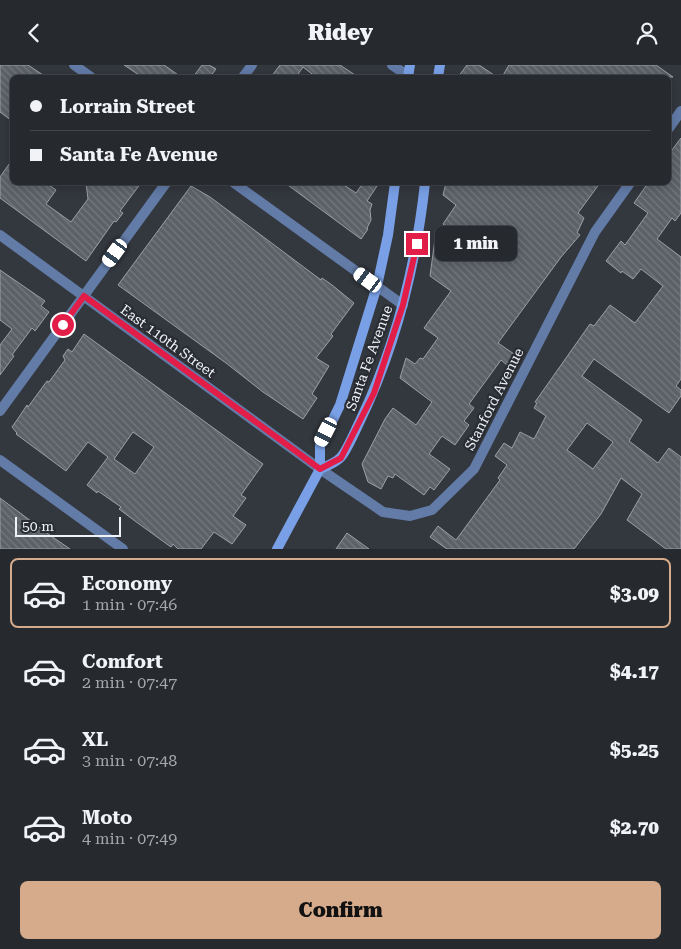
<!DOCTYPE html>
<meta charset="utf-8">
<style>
body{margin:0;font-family:"Roboto Serif",serif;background:#32353a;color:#f1f3f6;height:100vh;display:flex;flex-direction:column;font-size:19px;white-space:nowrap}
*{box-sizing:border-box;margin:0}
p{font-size:16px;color:#a4a6aa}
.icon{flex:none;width:28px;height:28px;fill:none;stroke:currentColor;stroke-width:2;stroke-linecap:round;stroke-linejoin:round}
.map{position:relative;height:484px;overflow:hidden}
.drawer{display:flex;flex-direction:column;background:#26292e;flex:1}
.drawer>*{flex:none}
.guide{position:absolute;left:10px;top:10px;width:661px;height:110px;border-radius:8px;box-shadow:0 2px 12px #0003,0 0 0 1px #42454a;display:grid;align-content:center;height:110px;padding:0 20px;background:#26292e}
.scale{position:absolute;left:15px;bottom:12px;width:106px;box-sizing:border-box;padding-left:5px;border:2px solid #eff2f7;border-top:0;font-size:14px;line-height:18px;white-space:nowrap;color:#eff2f7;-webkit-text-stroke:4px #292d33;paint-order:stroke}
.end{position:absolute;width:22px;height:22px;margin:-11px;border:6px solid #e11d48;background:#fff;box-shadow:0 0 0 2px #fff}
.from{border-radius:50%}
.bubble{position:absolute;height:35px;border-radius:8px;background:#26292e;box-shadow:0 2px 12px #0003,0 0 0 1px #42454a;font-size:16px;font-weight:800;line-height:35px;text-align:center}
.car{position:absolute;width:15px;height:30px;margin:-15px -8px;border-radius:6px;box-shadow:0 0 4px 1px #0007;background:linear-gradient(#fff 24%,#345 0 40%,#fff 0 76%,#345 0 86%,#fff 0)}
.guide b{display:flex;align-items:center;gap:18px;height:48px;font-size:19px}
.guide b+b{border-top:1px solid #42454a}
.guide i{width:12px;height:12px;background:#f1f3f6}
ul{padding:9px 0 0;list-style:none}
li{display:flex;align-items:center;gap:15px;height:70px;margin:0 10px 8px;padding:0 10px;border:2px solid transparent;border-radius:8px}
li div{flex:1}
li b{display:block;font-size:19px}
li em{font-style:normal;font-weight:800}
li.on{border-color:#d6ab8b}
li>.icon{width:45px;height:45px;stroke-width:1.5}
.action{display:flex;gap:10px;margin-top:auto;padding:10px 20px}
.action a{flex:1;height:58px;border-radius:8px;background:#d6ab8b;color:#111;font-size:20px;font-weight:800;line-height:58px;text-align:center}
header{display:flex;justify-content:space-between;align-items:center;height:65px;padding:0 20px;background:#26292e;font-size:22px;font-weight:800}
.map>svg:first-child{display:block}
.building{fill:url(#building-back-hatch);stroke:#9ba0a8;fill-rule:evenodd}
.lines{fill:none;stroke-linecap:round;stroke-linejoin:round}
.street{stroke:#627ba7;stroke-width:10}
.secondary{stroke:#79a0e6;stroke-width:10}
.route{stroke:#e11d48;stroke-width:6}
.labels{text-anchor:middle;stroke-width:4.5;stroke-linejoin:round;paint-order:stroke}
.street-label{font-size:14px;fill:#eff2f7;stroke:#292d33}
</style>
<header><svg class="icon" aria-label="back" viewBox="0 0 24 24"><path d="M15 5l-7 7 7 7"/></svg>Ridey<svg class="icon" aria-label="person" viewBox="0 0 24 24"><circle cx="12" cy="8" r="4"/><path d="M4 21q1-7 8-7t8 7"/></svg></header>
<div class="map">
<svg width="681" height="484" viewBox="0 0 681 484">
<defs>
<pattern id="building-back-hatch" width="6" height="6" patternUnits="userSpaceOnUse" patternTransform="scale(1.25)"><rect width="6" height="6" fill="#5c6168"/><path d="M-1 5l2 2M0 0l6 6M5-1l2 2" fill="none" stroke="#74787e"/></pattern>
</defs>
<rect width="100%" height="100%" fill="#33373e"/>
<!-- building -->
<path class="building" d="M0,0h28l18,12h-34v44l-12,-9z
M124,0h40l17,12h-39z
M202,0h7l7,4 -6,8h-17z
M280,0h60l18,12h-42l-13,-10 -7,10h-25z
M467,0h12l18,12h-39z
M509,0h147l17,12h-171z
M681,73v75l-6,8 -3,-3 -15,21 24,18v122l-5,7 5,4v6l-12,17 -75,-54 -12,17 60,44 -13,21 29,22 11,-15 12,9v92h-15l-39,-29 15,-26 -21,-16 -20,36 -27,35h-127l-17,-12 8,-11 18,14 44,-60 -2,-2 9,-13 -12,-9 9,-13 8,5 8,-16 14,7 12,-23 -12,-8 3,-5 -2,-1 55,-78 4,2 16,-21 25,18 28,-37 -22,-17 -8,10 -11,-8 -1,2 -15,-12 15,-20 4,4 23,-32 -14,-10 14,-20h21v-29zM587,358l26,19 -20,27 -26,-19z
M12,95v23h34l10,7 -10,14 25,18 17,-23 -2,-16h55l-21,28 3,2 -7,9 -2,-1 -28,40 -86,-63v-21z
M285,118h56l15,10 7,-10h16l-12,18 5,3 -2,6 1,10 -4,8 1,1 -7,10z
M446,118h154l-22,30 6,5 -7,15 3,2 -19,22 -63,86 16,11 -7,11 -6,-5 -32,44 5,4 -10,13 5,4 -14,20 -13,-9 -13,18 21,15 -16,21 -4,-3 -6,8 -29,-21 -2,4 -5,-2 -7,13 -13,-7 -6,-18 23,-45 8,-11 23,17 16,-23 -32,-24 6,-20 9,6 5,-6 3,1 15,-21 -14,-10 27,-37 -21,-15 5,-37 10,-13 -2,-2 13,-19 -13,-10z
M191,121l19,11 111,83 1,-2 10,7 22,18 -23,31 2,2 -17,22 13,8 -17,28 5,4 -14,21 -40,-27 -37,-29 -108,-78z
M0,205l45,31 -4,5 8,6 -14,19 -3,-3 -20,27 2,1 -14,19v-30l12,-16 -12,-9z
M84,269l179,130 -22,31 5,3 -13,18 13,9 -14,19 -18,-12 -13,17h-23l-5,-5 -2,3 -36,-26 -16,-12 2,-2 -23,-16 -1,2 -10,-8 21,-28 -20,-15 -22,29 -50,-37 1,-1 -5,-6 5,-7 10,-15 1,2 19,-26 2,1 16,-22 -2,-4 5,-7 4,3zM133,367l21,15 -19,27 -21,-15z
M0,433l51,38 19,13h-70z
M347,468l22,16h-33z"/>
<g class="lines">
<!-- street -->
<path class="street" d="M74,0l17,12
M392,0l18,12
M243,12l9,-12
M669,63l12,-17
M234,118l169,122
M0,170l320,234 63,43 27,4 22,-6 42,-41 121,-237 35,-49
M0,346l166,-228
M0,395l123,89"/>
<!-- secondary -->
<path class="secondary" d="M408,12l2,-12
M438,12l2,-12
M320,404c7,-3 15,-6 20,-11 6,-5 16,-29 20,-37 36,-75 56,-156 65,-238
M277,484l43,-80v-23l20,-41 37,-119 11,-51 7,-52"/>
</g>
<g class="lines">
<!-- route -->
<path class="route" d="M63,260l21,-29 236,173 21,-11 33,-65 29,-88 14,-61"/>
</g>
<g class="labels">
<!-- street labels -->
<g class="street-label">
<text transform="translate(168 276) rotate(36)" y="5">East 110th Street</text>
<text transform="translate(369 293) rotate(-70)" y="5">Santa Fe Avenue</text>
<text transform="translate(494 334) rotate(-63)" y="5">Stanford Avenue</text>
</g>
</g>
</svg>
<div class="scale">50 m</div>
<i class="end from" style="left:63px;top:260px"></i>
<i class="end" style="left:417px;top:179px"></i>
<div class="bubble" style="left:435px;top:161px;width:82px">1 min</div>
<i class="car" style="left:115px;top:188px;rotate:216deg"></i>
<i class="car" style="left:368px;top:215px;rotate:306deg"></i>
<i class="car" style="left:326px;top:367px;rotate:207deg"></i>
<div class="guide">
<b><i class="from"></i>Lorrain Street</b>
<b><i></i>Santa Fe Avenue</b>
</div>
</div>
<section class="drawer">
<ul>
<li class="on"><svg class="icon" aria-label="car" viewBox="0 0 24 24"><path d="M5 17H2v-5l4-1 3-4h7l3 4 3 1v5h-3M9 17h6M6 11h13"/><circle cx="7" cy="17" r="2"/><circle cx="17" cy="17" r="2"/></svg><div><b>Economy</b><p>1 min · 07:46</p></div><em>$3.09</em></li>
<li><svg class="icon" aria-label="car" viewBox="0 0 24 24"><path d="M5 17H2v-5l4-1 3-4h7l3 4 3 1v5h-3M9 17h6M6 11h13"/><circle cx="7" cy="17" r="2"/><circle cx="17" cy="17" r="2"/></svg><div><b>Comfort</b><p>2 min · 07:47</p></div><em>$4.17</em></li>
<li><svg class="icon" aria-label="car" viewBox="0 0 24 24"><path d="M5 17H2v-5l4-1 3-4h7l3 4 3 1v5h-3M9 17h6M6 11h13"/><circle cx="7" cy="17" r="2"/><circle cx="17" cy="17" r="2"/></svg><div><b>XL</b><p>3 min · 07:48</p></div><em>$5.25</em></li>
<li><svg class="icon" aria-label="car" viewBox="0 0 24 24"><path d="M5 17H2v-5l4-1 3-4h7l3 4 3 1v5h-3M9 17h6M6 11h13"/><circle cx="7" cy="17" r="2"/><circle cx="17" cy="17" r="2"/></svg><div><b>Moto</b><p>4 min · 07:49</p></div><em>$2.70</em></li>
</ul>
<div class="action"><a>Confirm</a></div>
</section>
